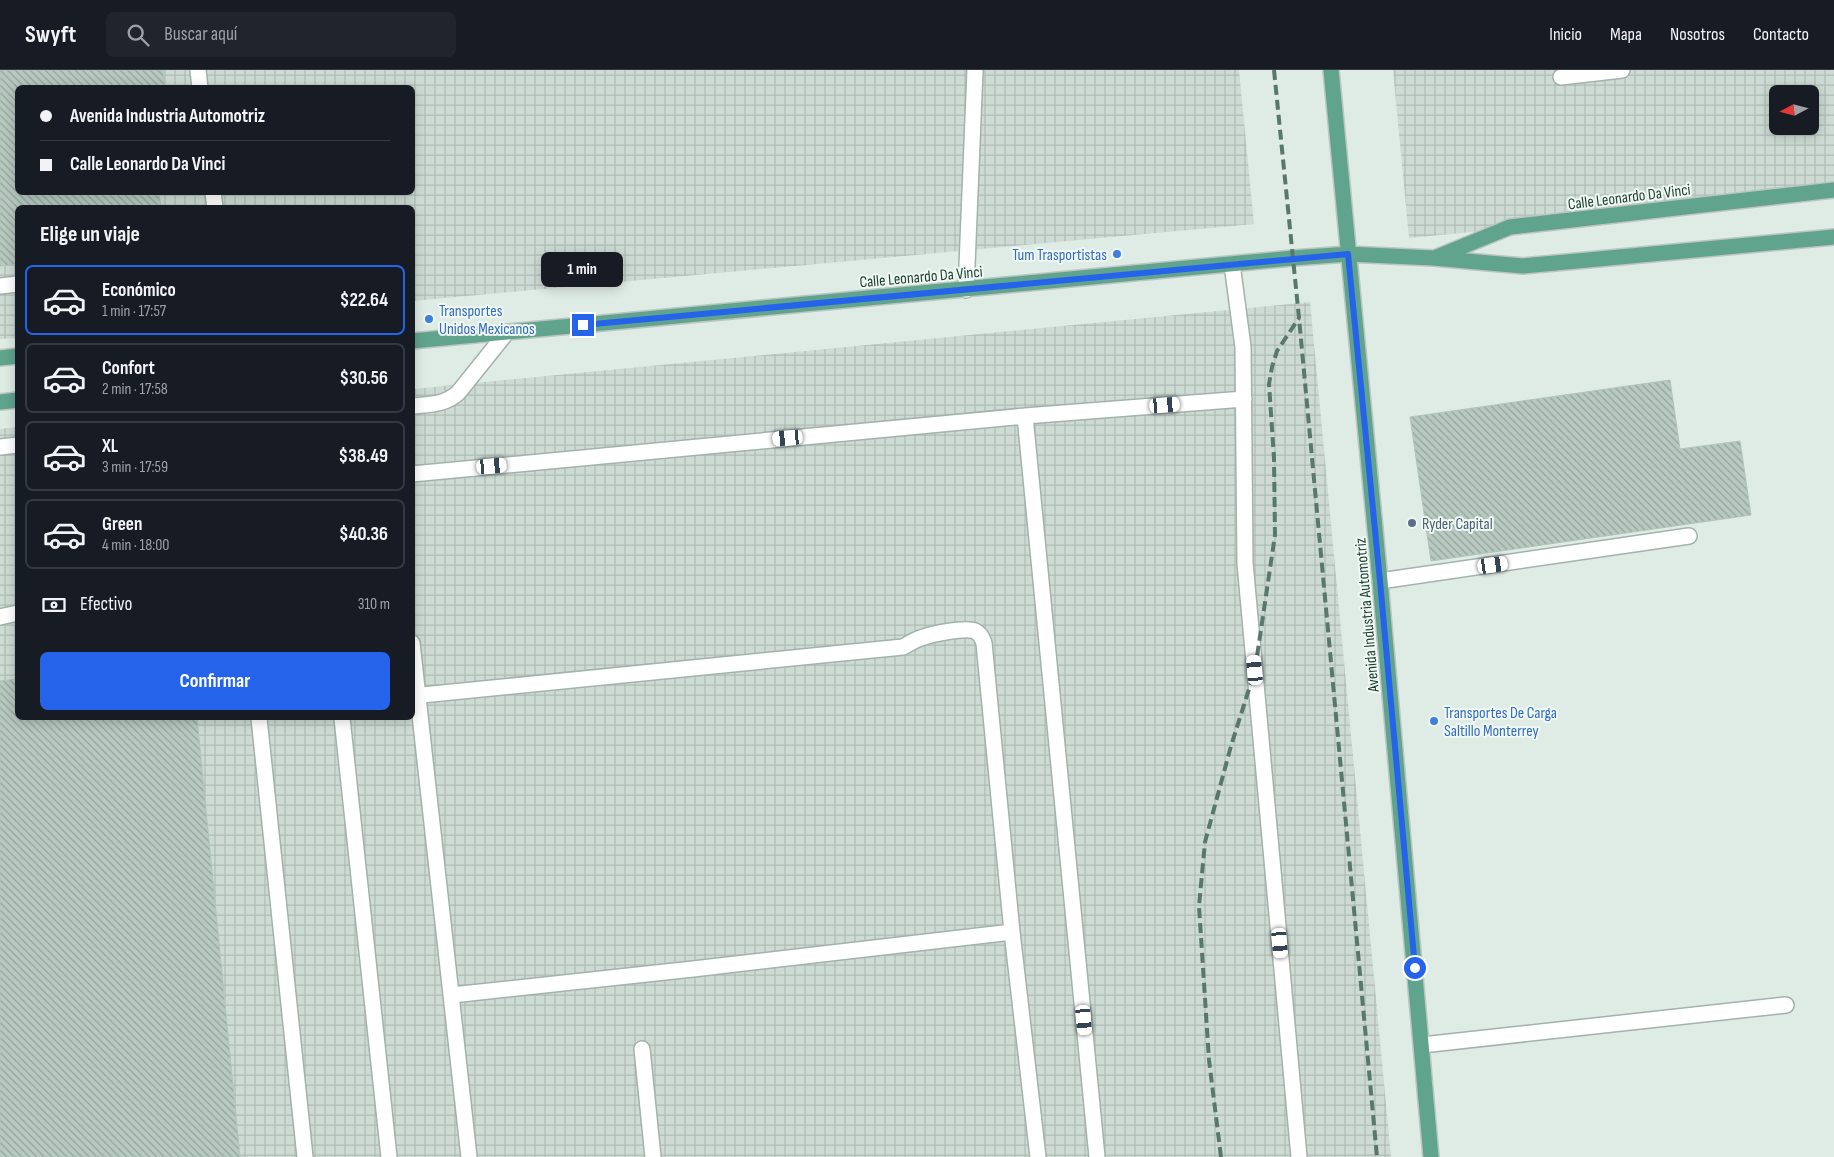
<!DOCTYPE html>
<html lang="es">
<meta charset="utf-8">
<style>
body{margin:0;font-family:"Sofia Sans Condensed",sans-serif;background:#20242c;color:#f1f3f6;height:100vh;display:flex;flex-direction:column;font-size:19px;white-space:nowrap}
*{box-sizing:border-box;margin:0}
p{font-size:16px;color:#9ea1a6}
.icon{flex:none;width:28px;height:28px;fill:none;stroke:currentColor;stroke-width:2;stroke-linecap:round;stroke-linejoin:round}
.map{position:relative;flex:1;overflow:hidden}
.side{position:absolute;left:15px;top:135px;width:400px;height:515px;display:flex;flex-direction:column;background:#171b24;border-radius:8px;box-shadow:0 2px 12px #0003}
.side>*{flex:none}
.top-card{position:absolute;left:15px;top:15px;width:400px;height:110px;border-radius:8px;box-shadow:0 2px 12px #0003;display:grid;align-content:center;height:110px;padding:0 25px;background:#171b24}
.needle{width:32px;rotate:263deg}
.buttons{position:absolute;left:1769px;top:15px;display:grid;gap:10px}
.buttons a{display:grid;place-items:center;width:50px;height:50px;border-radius:8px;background:#171b24;box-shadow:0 2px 12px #0003;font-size:25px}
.end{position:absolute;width:22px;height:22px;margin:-11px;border:6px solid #2563eb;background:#fff;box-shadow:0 0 0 2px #fff}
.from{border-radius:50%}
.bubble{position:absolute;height:35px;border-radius:8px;background:#171b24;box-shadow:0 2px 12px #0003;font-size:16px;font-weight:700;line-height:35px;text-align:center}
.car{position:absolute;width:15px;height:30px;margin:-15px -8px;border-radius:6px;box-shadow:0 0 4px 1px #0007;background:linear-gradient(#fff 24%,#345 0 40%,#fff 0 76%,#345 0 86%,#fff 0)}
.top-card b{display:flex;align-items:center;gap:18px;height:48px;font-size:19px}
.top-card b+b{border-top:1px solid #363941}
.top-card i{width:12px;height:12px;background:#f1f3f6}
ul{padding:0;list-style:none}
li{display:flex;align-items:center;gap:15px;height:70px;margin:0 10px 8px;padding:0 15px;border:2px solid #363941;border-radius:8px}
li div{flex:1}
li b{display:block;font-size:19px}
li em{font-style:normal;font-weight:700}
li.on{border-color:#2563eb}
li>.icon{width:45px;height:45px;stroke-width:1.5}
h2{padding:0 25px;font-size:22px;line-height:60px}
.pay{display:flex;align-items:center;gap:12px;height:55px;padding:0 25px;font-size:19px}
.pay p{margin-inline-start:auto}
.cta{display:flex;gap:10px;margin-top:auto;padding:10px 25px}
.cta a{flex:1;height:58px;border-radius:8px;background:#2563eb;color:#fff;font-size:20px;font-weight:700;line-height:58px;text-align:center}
header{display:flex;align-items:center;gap:30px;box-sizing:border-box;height:70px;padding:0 25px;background:#171b24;border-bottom:1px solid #363941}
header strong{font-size:24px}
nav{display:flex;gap:28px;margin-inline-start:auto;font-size:18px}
.search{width:350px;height:45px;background:#20242c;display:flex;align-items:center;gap:12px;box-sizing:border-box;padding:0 18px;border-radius:8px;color:#9ea1a6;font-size:19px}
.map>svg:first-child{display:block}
.industrial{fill:url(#industrial-grid);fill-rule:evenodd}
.building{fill:url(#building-back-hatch);stroke:#b1c5bb}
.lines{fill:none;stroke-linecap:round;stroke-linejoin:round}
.minor-casing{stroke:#a2b3ac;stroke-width:18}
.major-casing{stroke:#bcc5c2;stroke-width:18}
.minor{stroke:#fff;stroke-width:15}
.major{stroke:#60a48d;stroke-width:15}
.rail{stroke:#59786d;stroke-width:4;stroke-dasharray:10 5;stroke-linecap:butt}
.route{stroke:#2563eb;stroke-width:6}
.shop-dot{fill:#3f7fe0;stroke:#eff8f3;stroke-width:2}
.service-dot{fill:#5c6f8a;stroke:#eff8f3;stroke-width:2}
.labels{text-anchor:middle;stroke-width:4;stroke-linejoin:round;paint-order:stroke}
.street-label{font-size:16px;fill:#1f3d32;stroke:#eff8f3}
.shop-label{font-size:16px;fill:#366cbe;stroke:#eff8f3;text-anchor:start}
.service-label{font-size:16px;fill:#4e5e75;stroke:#eff8f3;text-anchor:start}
</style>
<header>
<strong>Swyft</strong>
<div class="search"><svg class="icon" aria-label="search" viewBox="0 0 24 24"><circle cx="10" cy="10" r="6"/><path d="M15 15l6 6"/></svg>Buscar aquí</div>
<nav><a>Inicio</a><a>Mapa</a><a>Nosotros</a><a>Contacto</a></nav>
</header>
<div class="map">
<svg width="1834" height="1087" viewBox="0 0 1834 1087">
<defs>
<pattern id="industrial-grid" width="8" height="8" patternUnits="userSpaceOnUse" patternTransform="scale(1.25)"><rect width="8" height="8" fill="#cddbd4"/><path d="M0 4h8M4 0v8" fill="none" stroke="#b0bdb6"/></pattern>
<pattern id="building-back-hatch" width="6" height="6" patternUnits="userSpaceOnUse" patternTransform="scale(1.25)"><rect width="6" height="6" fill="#b7c9c0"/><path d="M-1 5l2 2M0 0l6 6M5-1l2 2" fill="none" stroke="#94a49d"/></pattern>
</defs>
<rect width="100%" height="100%" fill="#dfebe5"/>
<!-- industrial -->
<path class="industrial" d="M0,0h1239l15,154 -841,77 -1,-93h-394l-1,130 -17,1zM18,18h394v104h-394z
M1393,0h441v127l-425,41zM1778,24h32v32h-32z
M1310,232l81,855h-1391v-728l17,-2 1,291h394l1,-329z"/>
<!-- building -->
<path class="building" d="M0,0h163l2,18h-147v104h141l2,16h-143v56l-18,2z
M1670,310l10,69 60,-8 11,74 -320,46 -21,-144z
M18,609v39h179l43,439h-240v-476z"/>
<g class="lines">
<defs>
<path id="minor" d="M198,0l2,18
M1561,7l61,-7
M213,122l2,16
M1232,194l11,83 2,216 54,594
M0,216l18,-2
M966,220l9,-220
M412,336c19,-2 32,-1 46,-13l49,-61
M1025,346l72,741
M0,377l18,-2
M412,404l613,-58 219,-17
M1380,511l309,-45
M0,547l18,-4
M412,573l57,514
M412,626l491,-49c6,-3 11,-7 18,-9 10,-4 44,-11 54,-7 6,3 7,7 9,12l28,289 26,225
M259,648l46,439
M342,648l47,439
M452,925l241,-26 319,-37
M1422,975l364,-40
M642,979l11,108"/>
<path id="major" d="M1331,0l49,511 51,576
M1437,187l73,-30 324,-37
M412,271l881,-83 55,-4 85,4 90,8 311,-29
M0,288l18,-2
M0,332l18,-2"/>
</defs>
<!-- minor casing -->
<use href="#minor" class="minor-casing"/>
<!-- major casing -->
<use href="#major" class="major-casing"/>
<!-- minor -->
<use href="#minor" class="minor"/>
<!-- major -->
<use href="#major" class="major"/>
<!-- rail -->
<path class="rail" d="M1274,0l25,248 78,839
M1221,1087l-12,-97 -10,-154 6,-64 26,-96 24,-76 20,-135 -1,-77 -5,-74 3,-17 5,-16 22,-33"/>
</g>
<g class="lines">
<!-- route -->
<path class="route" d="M583,255l765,-71 32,327 35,387"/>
</g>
<!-- markers -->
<g class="shop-dot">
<circle cx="1117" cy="184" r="5"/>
<circle cx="429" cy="249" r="5"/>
<circle cx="1434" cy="651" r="5"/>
</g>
<circle class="service-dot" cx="1412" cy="453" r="5"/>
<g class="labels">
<!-- street labels -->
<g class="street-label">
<text transform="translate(1629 126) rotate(-7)" y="6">Calle Leonardo Da Vinci</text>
<text transform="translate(921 206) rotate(-5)" y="6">Calle Leonardo Da Vinci</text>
<text transform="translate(1366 545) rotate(-95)" y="6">Avenida Industria Automotriz</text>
</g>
<!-- shop labels -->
<g class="shop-label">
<text x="1107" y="190" text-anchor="end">Tum Trasportistas</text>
<text x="439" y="246">Transportes<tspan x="439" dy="18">Unidos Mexicanos</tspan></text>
<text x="1444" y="648">Transportes De Carga<tspan x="1444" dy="18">Saltillo Monterrey</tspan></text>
</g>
<!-- service labels -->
<g class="service-label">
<text x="1422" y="459">Ryder Capital</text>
</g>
</g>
</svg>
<div class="buttons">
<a><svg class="needle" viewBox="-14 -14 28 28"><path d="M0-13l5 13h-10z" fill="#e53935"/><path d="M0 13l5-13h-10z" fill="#9ea1a6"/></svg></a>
</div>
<i class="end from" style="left:1415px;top:898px"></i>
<i class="end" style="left:583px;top:255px"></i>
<div class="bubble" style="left:541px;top:182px;width:82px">1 min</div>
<i class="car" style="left:1165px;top:335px;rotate:86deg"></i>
<i class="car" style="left:788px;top:368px;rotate:265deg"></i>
<i class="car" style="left:492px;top:396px;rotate:85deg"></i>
<i class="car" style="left:1493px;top:495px;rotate:82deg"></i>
<i class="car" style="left:1255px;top:600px;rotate:355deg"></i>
<i class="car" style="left:1280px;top:873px;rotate:175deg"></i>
<i class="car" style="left:1084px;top:950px;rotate:175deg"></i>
<div class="top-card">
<b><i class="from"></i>Avenida Industria Automotriz</b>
<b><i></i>Calle Leonardo Da Vinci</b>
</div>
<section class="side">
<h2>Elige un viaje</h2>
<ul>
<li class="on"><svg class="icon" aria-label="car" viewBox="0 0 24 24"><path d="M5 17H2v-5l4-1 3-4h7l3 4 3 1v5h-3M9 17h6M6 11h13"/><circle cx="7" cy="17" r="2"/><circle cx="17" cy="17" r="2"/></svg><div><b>Económico</b><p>1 min · 17:57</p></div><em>$22.64</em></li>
<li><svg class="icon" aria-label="car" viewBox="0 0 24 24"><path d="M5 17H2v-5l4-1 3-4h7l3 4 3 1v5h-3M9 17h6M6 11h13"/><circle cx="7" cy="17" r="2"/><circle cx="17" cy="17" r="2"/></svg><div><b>Confort</b><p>2 min · 17:58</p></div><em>$30.56</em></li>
<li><svg class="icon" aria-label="car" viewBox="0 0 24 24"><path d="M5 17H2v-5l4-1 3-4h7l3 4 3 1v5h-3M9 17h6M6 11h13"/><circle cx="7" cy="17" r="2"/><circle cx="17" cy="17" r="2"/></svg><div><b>XL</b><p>3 min · 17:59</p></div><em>$38.49</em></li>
<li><svg class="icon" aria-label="car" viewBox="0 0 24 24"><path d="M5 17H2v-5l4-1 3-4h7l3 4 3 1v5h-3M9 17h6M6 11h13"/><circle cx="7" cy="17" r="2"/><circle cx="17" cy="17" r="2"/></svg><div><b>Green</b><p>4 min · 18:00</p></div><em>$40.36</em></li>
</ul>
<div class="pay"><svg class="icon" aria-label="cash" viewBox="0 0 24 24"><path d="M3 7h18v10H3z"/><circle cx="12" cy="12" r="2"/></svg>Efectivo<p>310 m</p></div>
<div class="cta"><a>Confirmar</a></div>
</section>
</div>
